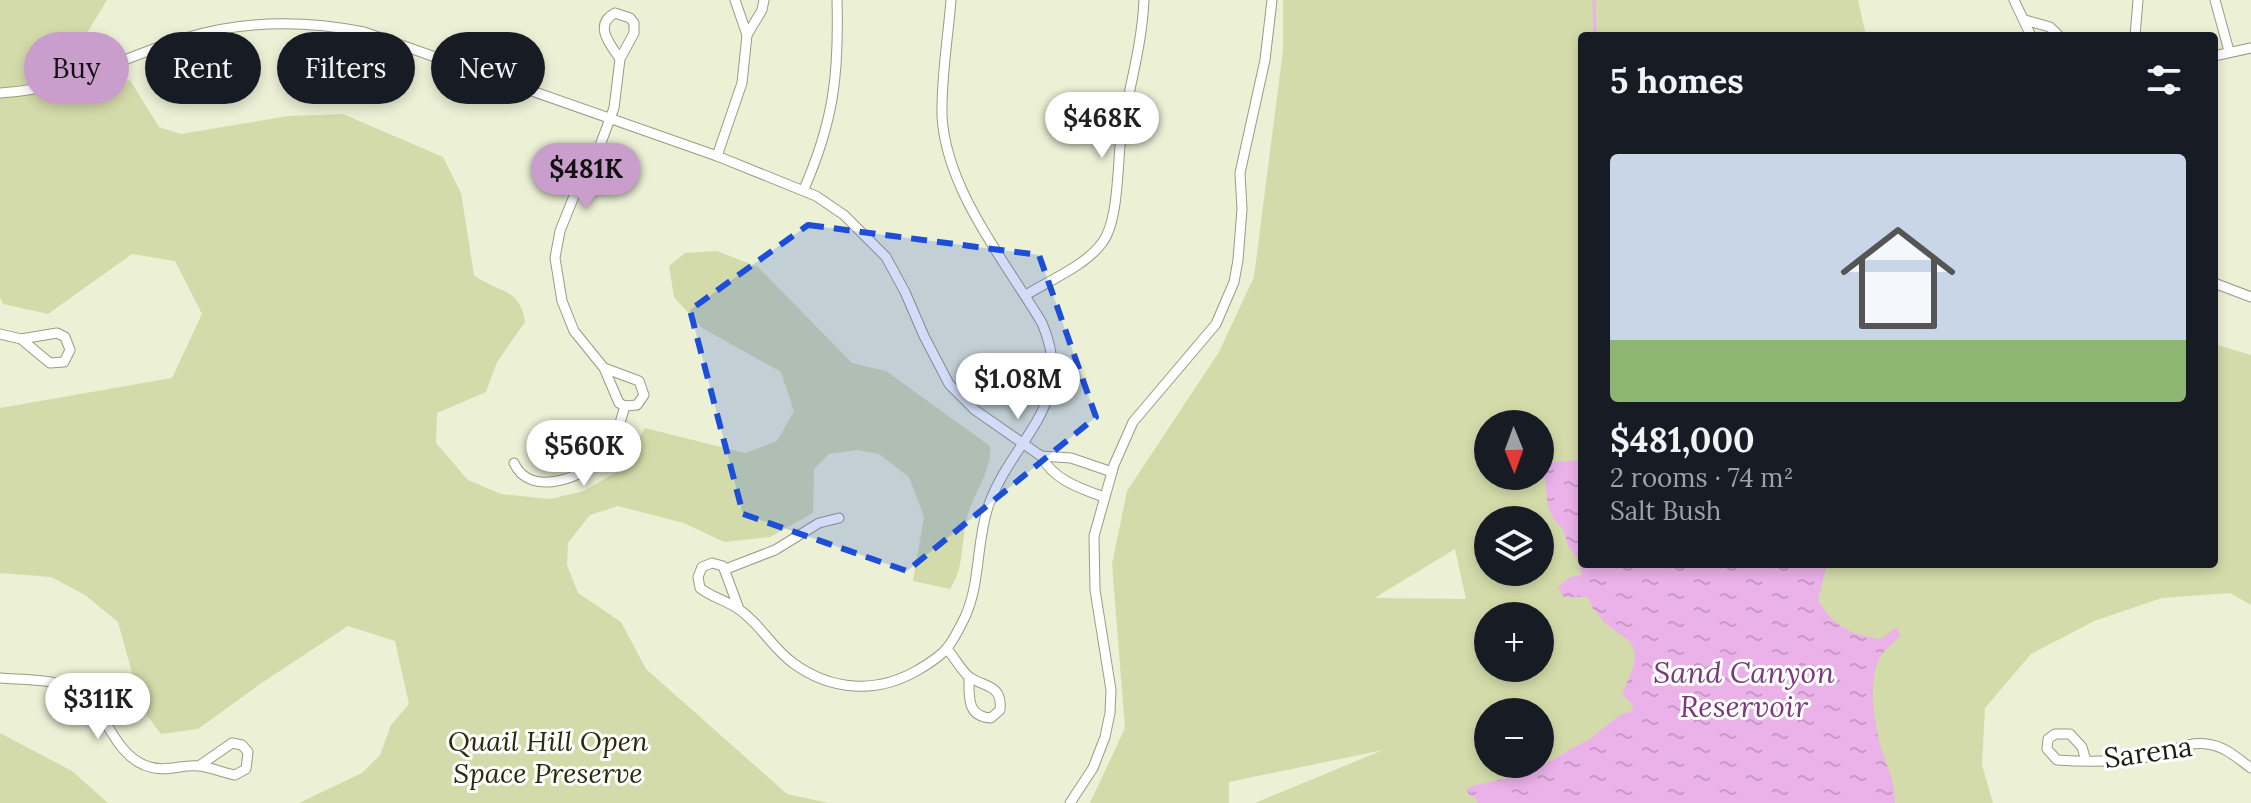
<!DOCTYPE html>
<meta charset="utf-8">
<style>
body{margin:0;font-family:Lora,serif;background:#242831;color:#f1f3f6;height:100vh;display:flex;flex-direction:column;font-size:30px;white-space:nowrap}
*{box-sizing:border-box;margin:0}
p{font-size:26px;color:#9ea1a6}
.icon{flex:none;width:44px;height:44px;fill:none;stroke:currentColor;stroke-width:2;stroke-linecap:round;stroke-linejoin:round}
.map{position:relative;flex:1;overflow:hidden}
.panel{position:absolute;left:1578px;top:32px;width:640px;height:536px;display:flex;flex-direction:column;background:#171b24;border-radius:8px;box-shadow:0 4px 12px #0003}
.panel>*{flex:none}
.top-card{position:absolute;left:24px;top:32px;width:760px;height:72px;display:flex;gap:16px}
.needle{width:52px;rotate:179deg}
.fabs{position:absolute;left:1474px;top:410px;display:grid;gap:16px}
.fabs a{display:grid;place-items:center;width:80px;height:80px;border-radius:50%;background:#171b24;box-shadow:0 4px 12px #0003;font-size:40px}
.price{position:absolute;translate:-50% -68px;padding:0 18px;border-radius:28px;background:#fff;color:#222;font-size:26px;line-height:52px;filter:drop-shadow(0 2px 4px #0008)}
.price::after{content:'';position:absolute;left:50%;top:48px;width:24px;height:18px;margin-left:-12px;background:inherit;clip-path:polygon(0 0,100% 0,50% 100%)}
.price.current{background:#c99dcc;color:#111}
ul{padding:0;list-style:none}
li{display:grid;align-content:center;gap:16px;height:424px;padding:0 32px}
li span{display:grid;place-items:center;height:248px;border-radius:8px;color:#555}
li>.icon{margin-inline-start:auto}
span .icon{width:144px;height:144px;fill:#fffc;stroke-width:1}
li b{font-size:34px}
h2{display:flex;justify-content:space-between;align-items:center;height:96px;padding:0 32px;font-size:34px}
.pill{padding:0 28px;border-radius:36px;background:#171b24;box-shadow:0 4px 12px #0003;font-size:28px;line-height:72px}
.pill.current{background:#c99dcc;color:#111}
.map>svg:first-child{display:block}
.green{fill:#d4dbaa;fill-rule:evenodd}
.water{fill:url(#water-ripples)}
.lines{fill:none;stroke-linecap:round;stroke-linejoin:round}
.stream{stroke:#ebb2e9;stroke-width:3}
.minor-casing{stroke:#999c83;stroke-width:11}
.minor{stroke:#fff;stroke-width:9}
.marked{fill:#1d4ed8;fill-opacity:0.2;stroke:#1d4ed8;stroke-width:6;stroke-dasharray:16 10;stroke-linejoin:round}
.labels{text-anchor:middle;dominant-baseline:central;stroke-width:6;stroke-linejoin:round;paint-order:stroke}
.park-label{font-size:28px;font-style:italic;fill:#292c0b;stroke:#fff}
.street-label{font-size:28px;fill:#1b1c13;stroke:#fff}
.water-label{font-size:30px;font-style:italic;fill:#7b397b;stroke:#fff}
</style>
<div class="map">
<svg width="2251" height="803" viewBox="0 0 2251 803">
<defs>
<pattern id="water-ripples" width="26" height="14" patternUnits="userSpaceOnUse" patternTransform="scale(2)"><rect width="26" height="14" fill="#ebb2e9"/><path d="M2 4q2-2 4 0t4 0M15 11q2-2 4 0t4 0" fill="none" stroke="#c998c7"/></pattern>
</defs>
<rect width="100%" height="100%" fill="#ecf0d5"/>
<!-- green -->
<g class="green">
<path d="M 0,0 L 107,0 L 76,51 L 92,92 L 130,80 L 159,127 L 181,134 L 288,116 L 343,114 L 443,157 L 461,193 L 474,275 C 498,294 520,286 525,322 L 497,362 L 486,392 L 437,413 L 436,443 L 468,480 L 501,494 L 550,499 L 584,491 L 620,470 L 645,428 L 745,453 L 777,441 L 794,411 L 781,372 L 702,328 L 674,297 L 669,266 L 685,253 L 717,251 L 758,267 L 852,363 L 886,371 L 990,446 C 992,469 976,490 969,511 C 960,538 966,565 950,589 L 913,581 L 924,517 L 909,477 L 879,454 L 857,450 L 829,454 L 814,469 L 813,513 L 770,537 L 724,542 L 684,523 L 618,506 L 590,515 L 568,543 L 567,565 L 578,593 L 621,622 L 646,669 L 787,794 L 828,803 L 299,803 L 362,773 L 380,755 L 391,725 L 409,704 L 395,641 L 348,626 L 260,684 L 198,729 L 161,734 L 142,709 L 118,622 L 85,595 L 51,577 L 0,573 L 0,408 L 172,378 L 202,314 L 175,261 L 132,254 L 48,314 L 3,304 L 0,297 Z"/>
<path d="M 1283,0 L 1858,0 L 1866,36 L 1582,36 L 1582,564 L 2214,564 L 2214,344 L 2251,355 L 2251,605 L 2230,593 L 2162,598 L 2094,621 L 2031,654 L 1985,708 L 1982,765 L 1993,803 L 1255,803 L 1383,750 L 1229,782 L 1229,803 L 1090,803 L 1125,728 L 1112,564 L 1127,491 L 1219,352 L 1254,277 L 1283,50 ZM 1488,424 L 1540,424 L 1540,476 L 1488,476 ZM 1488,520 L 1540,520 L 1540,572 L 1488,572 ZM 1455,549 L 1466,599 L 1376,598 L 1376,597 ZM 1488,616 L 1540,616 L 1540,668 L 1488,668 ZM 1488,712 L 1540,712 L 1540,764 L 1488,764 Z"/>
<path d="M 0,733 L 72,771 L 108,803 L 0,803 Z"/>
</g>
<!-- water -->
<path class="water" d="M 1582,460 L 1582,564 L 1827,564 L 1818,600 C 1833,627 1852,635 1881,639 L 1897,627 L 1900,636 C 1893,644 1884,650 1879,659 C 1868,683 1874,723 1881,748 C 1887,767 1895,782 1895,803 L 1477,803 L 1476,798 L 1469,795 L 1467,789 L 1471,786 L 1527,774 L 1591,738 L 1621,714 L 1631,712 L 1633,705 L 1622,694 C 1629,677 1644,654 1627,639 C 1620,634 1612,629 1605,623 C 1600,618 1599,613 1593,609 L 1588,597 L 1563,597 L 1558,587 L 1570,577 L 1582,575 L 1578,559 L 1568,546 L 1564,531 L 1553,518 L 1548,506 L 1545,480 L 1540,474 L 1540,463 Z"/>
<g class="lines">
<!-- stream -->
<path class="stream" d="M 1594,0 L 1595,36"/>
<!-- minor casing -->
<g class="minor-casing">
<g id="minor">
<path d="M 2014,0 L 2031,36"/>
<path d="M 2215,0 L 2229,51"/>
<path d="M 2025,20 L 2050,27 L 2059,36"/>
<path d="M 747,35 L 762,10 L 764,0"/>
<path d="M 2135,36 L 2138,0"/>
<path d="M 2214,56 L 2251,48"/>
<path d="M 0,93 C 65,90 122,58 182,39 C 242,20 303,20 364,32 L 717,156 L 816,196 L 844,215 L 886,257 L 905,292 L 924,336 L 949,384 L 975,410 L 1041,456 C 1054,480 1079,488 1104,497"/>
<path d="M 717,156 L 742,83 L 747,35 L 735,0"/>
<path d="M 804,189 C 834,120 839,74 837,0"/>
<path d="M 2214,283 L 2251,297"/>
<path d="M 1026,295 C 1050,280 1085,266 1102,243 C 1120,220 1117,158 1122,128 C 1130,85 1142,44 1144,0"/>
<path d="M 0,334 L 21,339 L 57,333 L 65,337 L 70,350 L 64,362 L 50,363 L 21,339"/>
<path d="M 604,368 L 639,381 L 644,395 L 637,405 L 625,406 L 619,403 L 604,368 L 574,331 L 562,301 L 555,258 L 560,231 L 576,191 L 596,156 L 614,108 L 620,59 L 634,33 L 634,23 L 630,18 L 615,13 C 593,25 610,44 620,59"/>
<path d="M 1041,456 L 1071,458 L 1112,472"/>
<path d="M 514,463 C 530,499 587,477 606,454 C 616,441 620,422 625,406"/>
<path d="M 726,569 L 775,550 L 819,523 L 839,518"/>
<path d="M 739,609 L 723,566 L 712,563 L 702,567 L 698,577 L 700,588 C 711,597 725,600 737,608 C 759,622 772,648 793,663 C 831,691 877,694 918,670 C 928,664 940,657 947,648 C 954,640 960,627 965,617 C 981,582 976,540 989,504 C 1015,435 1077,405 1042,323 C 1005,261 946,190 942,116 C 941,78 948,38 951,0"/>
<path d="M 947,649 C 954,657 960,668 967,675 C 981,688 1003,682 1000,710 L 991,718 C 967,717 969,697 969,678"/>
<path d="M 0,678 C 25,680 57,678 79,692 C 107,710 112,751 144,765 C 166,774 179,764 199,766 C 211,767 223,773 235,775 L 246,769 L 248,752 L 242,745 L 232,743 L 199,766"/>
<path d="M 2086,761 L 2082,747 L 2070,734 L 2055,734 L 2048,739 L 2047,749 L 2057,760 C 2087,762 2122,762 2152,756 C 2171,752 2187,741 2207,744 C 2225,746 2237,758 2251,768"/>
<path d="M 1070,803 L 1093,768 L 1105,737 L 1110,713 L 1111,690 L 1095,590 L 1094,536 L 1114,465 L 1133,422 L 1216,324 L 1234,282 L 1238,260 L 1242,209 L 1240,173 L 1265,60 L 1272,0"/>
</g>
</g>
<!-- minor -->
<use href="#minor" class="minor"/>
</g>
<!-- marked area -->
<path class="marked" d="M 808,225 L 1039,255 L 1096,417 L 907,571 L 743,514 L 690,310 Z"/>
<g class="labels">
<!-- park labels -->
<g class="park-label">
<text x="548" y="741">Quail Hill Open<tspan x="548" dy="32">Space Preserve</tspan></text>
</g>
<!-- street labels -->
<g class="street-label">
<text transform="translate(2148 752) rotate(-8)">Sarena</text>
</g>
<!-- water labels -->
<g class="water-label">
<text x="1744" y="672">Sand Canyon<tspan x="1744" dy="34">Reservoir</tspan></text>
</g>
</g>
</svg>
<div class="fabs">
<a><svg class="needle" viewBox="-14 -14 28 28"><path d="M0-13l5 13h-10z" fill="#e53935"/><path d="M0 13l5-13h-10z" fill="#9ea1a6"/></svg></a>
<a><svg class="icon" aria-label="layers" viewBox="0 0 24 24"><path d="M12 4l9 5-9 5-9-5zM3 14l9 5 9-5"/></svg></a>
<a>+</a>
<a>−</a>
</div>
<b class="price" style="left:1102px;top:160px">$468K</b>
<b class="price current" style="left:586px;top:211px">$481K</b>
<b class="price" style="left:1018px;top:421px">$1.08M</b>
<b class="price" style="left:584px;top:488px">$560K</b>
<b class="price" style="left:98px;top:741px">$311K</b>
<div class="top-card">
<a class="pill current">Buy</a>
<a class="pill">Rent</a>
<a class="pill">Filters</a>
<a class="pill">New</a>
</div>
<section class="panel">
<h2>5 homes<svg class="icon" aria-label="filters" viewBox="0 0 24 24"><path d="M4 7h16M4 17h16"/><circle cx="9" cy="7" r="2"/><circle cx="15" cy="17" r="2"/></svg></h2>
<ul>
<li><span style="background:linear-gradient(#c9d6e8 75%,#8fb573 0)"><svg class="icon" aria-label="home" viewBox="0 0 24 24"><path d="M3 11l9-7 9 7M6 9v11h12V9"/></svg></span><div><b>$481,000</b><p>2 rooms · 74 m²</p><p>Salt Bush</p></div></li>
</ul>
</section>
</div>
